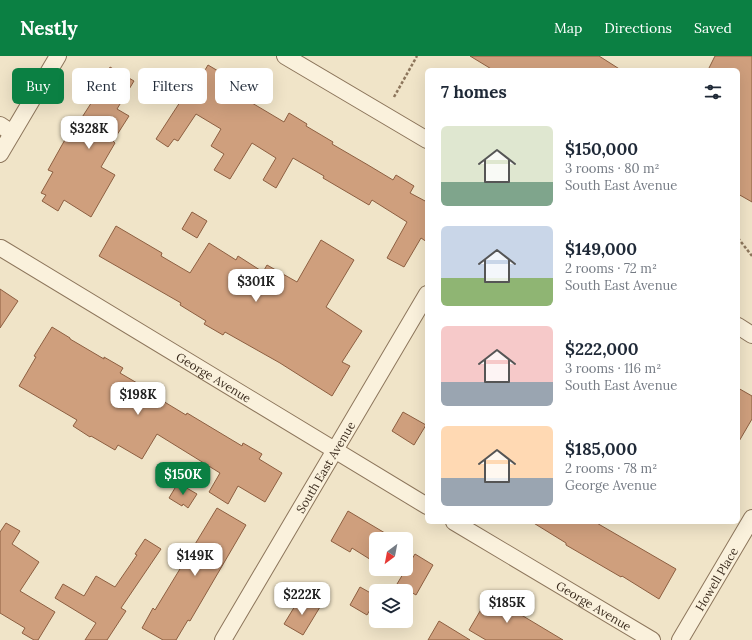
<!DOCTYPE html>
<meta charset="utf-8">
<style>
body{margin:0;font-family:Lora,serif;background:#f6f6f7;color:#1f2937;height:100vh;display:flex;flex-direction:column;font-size:15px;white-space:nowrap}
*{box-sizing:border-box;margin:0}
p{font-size:13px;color:#747a83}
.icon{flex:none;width:22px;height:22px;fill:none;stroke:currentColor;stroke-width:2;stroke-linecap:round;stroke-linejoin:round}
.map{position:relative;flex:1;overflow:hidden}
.side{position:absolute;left:425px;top:12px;width:315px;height:456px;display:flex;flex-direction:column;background:#fff;border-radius:6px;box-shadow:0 4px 16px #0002}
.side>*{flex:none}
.hud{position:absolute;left:12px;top:12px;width:353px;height:36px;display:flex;gap:8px}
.needle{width:26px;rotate:212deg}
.controls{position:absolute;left:369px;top:476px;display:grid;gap:8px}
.controls a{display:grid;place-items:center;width:44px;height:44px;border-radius:6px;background:#fff;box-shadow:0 4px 16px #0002;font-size:20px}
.price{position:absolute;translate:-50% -34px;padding:0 9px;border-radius:8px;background:#fff;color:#222;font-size:13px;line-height:26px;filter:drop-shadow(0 1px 2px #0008)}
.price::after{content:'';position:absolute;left:50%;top:24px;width:12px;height:9px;margin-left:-6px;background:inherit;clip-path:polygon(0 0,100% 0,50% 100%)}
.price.on{background:#0b8043;color:#fff}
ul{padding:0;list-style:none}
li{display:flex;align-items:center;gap:12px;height:100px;padding:0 16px}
li span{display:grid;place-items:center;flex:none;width:112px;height:80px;border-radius:6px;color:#555}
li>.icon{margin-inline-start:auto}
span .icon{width:48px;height:48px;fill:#fffc;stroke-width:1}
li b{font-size:17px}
h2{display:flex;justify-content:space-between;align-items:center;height:48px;padding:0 16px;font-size:17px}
.chip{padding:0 14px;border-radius:6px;background:#fff;box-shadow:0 4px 16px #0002;font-size:14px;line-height:36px}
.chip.on{background:#0b8043;color:#fff}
header{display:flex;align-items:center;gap:24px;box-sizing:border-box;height:56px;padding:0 20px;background:#0b8043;color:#fff}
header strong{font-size:19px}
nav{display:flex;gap:22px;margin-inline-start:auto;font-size:14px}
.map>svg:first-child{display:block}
.building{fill:#cf9f7d;stroke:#8d5f41}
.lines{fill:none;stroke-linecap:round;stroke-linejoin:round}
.minor-casing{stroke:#8d765c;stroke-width:18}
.path{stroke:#8d765c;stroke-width:2.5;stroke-dasharray:3 2;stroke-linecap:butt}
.minor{stroke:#faf1dc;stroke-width:16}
.labels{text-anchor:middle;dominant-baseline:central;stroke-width:3;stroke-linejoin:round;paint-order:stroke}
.street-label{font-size:12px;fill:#3d2e20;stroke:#f7eed8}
</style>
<header>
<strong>Nestly</strong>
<nav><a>Map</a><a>Directions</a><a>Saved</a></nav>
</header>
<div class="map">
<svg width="752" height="584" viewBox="0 0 752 584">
<rect width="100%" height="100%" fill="#f0e4c8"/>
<!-- building -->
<g class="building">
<path d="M 470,0 L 599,0 L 621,14 L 493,14 Z"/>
<path d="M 715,0 L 752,0 L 752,146 L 738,138 L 738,14 L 708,14 Z"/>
<path d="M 208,9 L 252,35 L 247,44 L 284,66 L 289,57 L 307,68 L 306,70 L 333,86 L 332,88 L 368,109 L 393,124 L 396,119 L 414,130 L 410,137 L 427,146 L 427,186 L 421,182 L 404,211 L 387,202 L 407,166 L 372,144 L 369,149 L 323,122 L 324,120 L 293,102 L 276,132 L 263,124 L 276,102 L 252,87 L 230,123 L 214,114 L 224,98 L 211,90 L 221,73 L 196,58 L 178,85 L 174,83 L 168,91 L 156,83 L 182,43 L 165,33 L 178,13 L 198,26 Z"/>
<path d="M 110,11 L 134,25 L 117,53 L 129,60 L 113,85 L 115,87 L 101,111 L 115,119 L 91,161 L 64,144 L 58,155 L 42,145 L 46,139 L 41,137 L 53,116 L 48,114 L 76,64 L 79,66 L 106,24 L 104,23 Z"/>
<path d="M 192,156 L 207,165 L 197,182 L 182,173 Z"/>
<path d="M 116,170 L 162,197 L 161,200 L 190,217 L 209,187 L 236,204 L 238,200 L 263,216 L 267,209 L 297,226 L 321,184 L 354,204 L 326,251 L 362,275 L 342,306 L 350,310 L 332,340 L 280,307 L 225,276 L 223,279 L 204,268 L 206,265 L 180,249 L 181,247 L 99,200 Z"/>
<path d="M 0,233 L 18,245 L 0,272 Z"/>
<path d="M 52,271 L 70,282 L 70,283 L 104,303 L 104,301 L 123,312 L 120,317 L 149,334 L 148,336 L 186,359 L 187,357 L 242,390 L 243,387 L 262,398 L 259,403 L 282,417 L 265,446 L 238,430 L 228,448 L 209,436 L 220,417 L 157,378 L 142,403 L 118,389 L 115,394 L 91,380 L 90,381 L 73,370 L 77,364 L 19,330 L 36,301 L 34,300 Z"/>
<path d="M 738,332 L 752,340 L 752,363 L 738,387 Z"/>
<path d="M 403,356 L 426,369 L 414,389 L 392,375 Z"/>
<path d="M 178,427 L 197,438 L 188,452 L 183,448 L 182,450 L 169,442 Z"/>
<path d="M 217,452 L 246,469 L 190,565 L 188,564 L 176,584 L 163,584 L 142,572 L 153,552 L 155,554 Z"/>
<path d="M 348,455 L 395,483 L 376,483 L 376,507 L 352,492 L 350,496 L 331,485 Z"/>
<path d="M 532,466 L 595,466 L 676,513 L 659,543 L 622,520 L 621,521 L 566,489 L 566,487 Z"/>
<path d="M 6,467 L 20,475 L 12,488 L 39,506 L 20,535 L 55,556 L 38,584 L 34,584 L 22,577 L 25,572 L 0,557 L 0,476 Z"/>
<path d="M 145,483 L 161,493 L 121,552 L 126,555 L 107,584 L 85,584 L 96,567 L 55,542 L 63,528 L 84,540 L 96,520 L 115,531 L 137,499 L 135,498 Z"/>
<path d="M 415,498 L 433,509 L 416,539 L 397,528 Z"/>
<path d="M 360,531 L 376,540 L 376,543 L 367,559 L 350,549 Z"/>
<path d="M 490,538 L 509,549 L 508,551 L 563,584 L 486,584 L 469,574 Z"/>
<path d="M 301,540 L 320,551 L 303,579 L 284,568 Z"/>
<path d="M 439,565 L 470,584 L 428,584 Z"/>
</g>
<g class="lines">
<!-- minor casing -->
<g class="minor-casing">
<g id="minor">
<path d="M 285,0 L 427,84"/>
<path d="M 0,69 L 12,77"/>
<path d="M 0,98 L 58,0"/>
<path id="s1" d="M 1,192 L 427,450"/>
<path d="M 738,270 L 752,279"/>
<path id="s2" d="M 454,466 L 652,584"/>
<path id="s3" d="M 223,584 L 427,238"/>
<path id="s4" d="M 680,584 L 752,462"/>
</g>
</g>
<!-- path -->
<g class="path">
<path d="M 394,41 L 417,0"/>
<path d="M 738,182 L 752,200"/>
</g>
<!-- minor -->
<use href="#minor" class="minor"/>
</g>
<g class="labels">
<!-- street labels -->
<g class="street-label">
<text stroke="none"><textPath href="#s1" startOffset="249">George Avenue</textPath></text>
<text stroke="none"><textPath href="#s3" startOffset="201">South East Avenue</textPath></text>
<text stroke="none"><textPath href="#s4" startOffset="71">Howell Place</textPath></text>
<text stroke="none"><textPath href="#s2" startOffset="163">George Avenue</textPath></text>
</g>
</g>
</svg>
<div class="controls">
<a><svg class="needle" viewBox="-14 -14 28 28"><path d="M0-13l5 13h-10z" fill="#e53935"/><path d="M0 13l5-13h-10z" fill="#747a83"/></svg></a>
<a><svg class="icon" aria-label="layers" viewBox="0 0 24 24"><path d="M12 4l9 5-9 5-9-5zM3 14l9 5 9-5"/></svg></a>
</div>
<b class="price" style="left:89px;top:94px">$328K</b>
<b class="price" style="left:256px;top:247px">$301K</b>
<b class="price" style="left:138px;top:360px">$198K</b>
<b class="price on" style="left:183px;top:440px">$150K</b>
<b class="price" style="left:195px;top:521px">$149K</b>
<b class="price" style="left:302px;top:560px">$222K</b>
<b class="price" style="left:507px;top:568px">$185K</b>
<div class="hud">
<a class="chip on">Buy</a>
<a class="chip">Rent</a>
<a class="chip">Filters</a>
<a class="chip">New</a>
</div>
<section class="side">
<h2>7 homes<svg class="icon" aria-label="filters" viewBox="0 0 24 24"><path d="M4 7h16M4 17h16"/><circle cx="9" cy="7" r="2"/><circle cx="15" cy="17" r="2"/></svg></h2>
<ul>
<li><span style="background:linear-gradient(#dfe7d0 70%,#7fa58c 0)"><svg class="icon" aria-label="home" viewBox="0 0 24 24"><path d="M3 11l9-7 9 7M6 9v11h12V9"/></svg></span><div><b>$150,000</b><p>3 rooms · 80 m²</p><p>South East Avenue</p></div></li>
<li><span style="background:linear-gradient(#c9d6e8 65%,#8fb573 0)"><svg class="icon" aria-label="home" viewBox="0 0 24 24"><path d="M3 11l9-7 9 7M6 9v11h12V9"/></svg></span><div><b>$149,000</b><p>2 rooms · 72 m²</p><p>South East Avenue</p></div></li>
<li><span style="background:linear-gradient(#f6c9c9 70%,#9aa5b1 0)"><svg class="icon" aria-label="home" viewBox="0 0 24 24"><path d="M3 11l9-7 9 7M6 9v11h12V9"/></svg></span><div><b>$222,000</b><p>3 rooms · 116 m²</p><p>South East Avenue</p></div></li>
<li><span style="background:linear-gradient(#ffd9b3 65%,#9aa5b1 0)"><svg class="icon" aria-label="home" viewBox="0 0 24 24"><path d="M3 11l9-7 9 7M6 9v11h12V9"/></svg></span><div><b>$185,000</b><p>2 rooms · 78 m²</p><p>George Avenue</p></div></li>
</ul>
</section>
</div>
